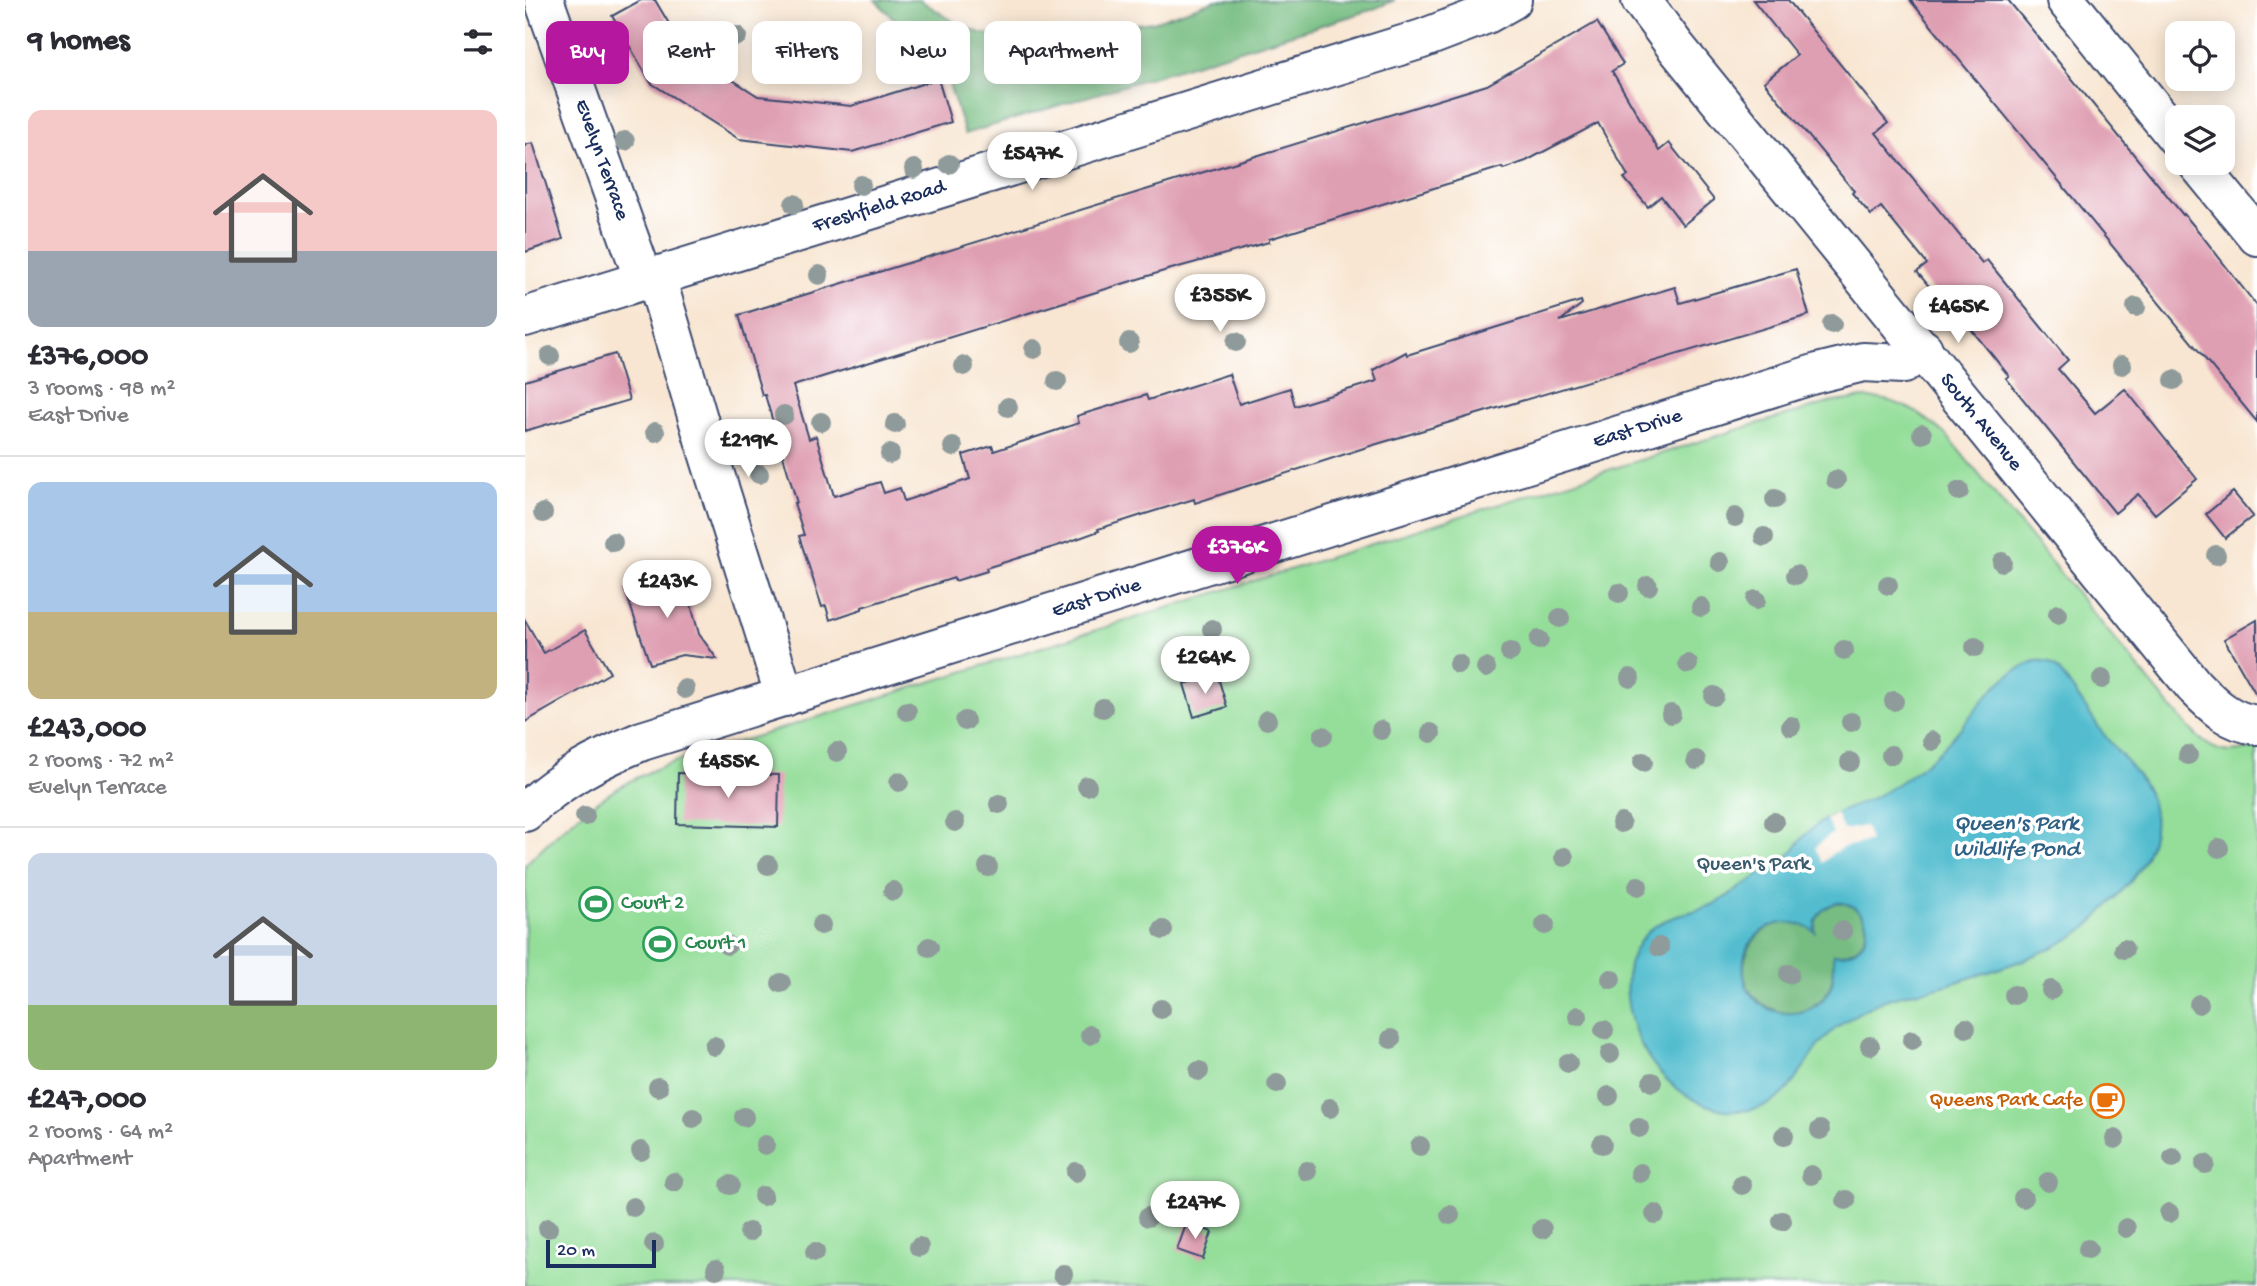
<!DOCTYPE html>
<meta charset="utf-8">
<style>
body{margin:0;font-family:"Gochi Hand",sans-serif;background:#f2f2f3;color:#2b2b33;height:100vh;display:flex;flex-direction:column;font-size:26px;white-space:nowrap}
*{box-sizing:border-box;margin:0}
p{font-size:23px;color:#7c7c81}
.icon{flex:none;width:38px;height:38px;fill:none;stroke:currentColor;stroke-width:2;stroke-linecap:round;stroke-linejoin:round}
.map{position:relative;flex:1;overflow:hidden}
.panel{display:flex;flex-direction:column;background:#fff;width:525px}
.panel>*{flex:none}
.top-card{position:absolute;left:21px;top:21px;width:665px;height:63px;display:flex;gap:14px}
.tools{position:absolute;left:1640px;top:21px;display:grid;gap:14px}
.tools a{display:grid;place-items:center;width:70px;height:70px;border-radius:14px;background:#fff;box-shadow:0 4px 18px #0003;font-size:35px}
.scale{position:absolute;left:21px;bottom:18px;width:110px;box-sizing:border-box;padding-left:7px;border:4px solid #1b2f5e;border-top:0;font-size:19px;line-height:24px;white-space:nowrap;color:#1b2f5e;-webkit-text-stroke:5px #fff;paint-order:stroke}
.price{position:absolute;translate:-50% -60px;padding:0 16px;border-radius:24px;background:#fff;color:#222;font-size:23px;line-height:46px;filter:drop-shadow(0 2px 4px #0008)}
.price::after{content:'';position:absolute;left:50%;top:42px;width:21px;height:16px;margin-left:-10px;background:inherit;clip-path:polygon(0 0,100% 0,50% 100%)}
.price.on{background:#b5179e;color:#fff}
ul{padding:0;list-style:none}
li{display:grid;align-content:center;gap:14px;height:371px;padding:0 28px}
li+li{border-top:2px solid #e1e1e2}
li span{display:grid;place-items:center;height:217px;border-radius:14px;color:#555}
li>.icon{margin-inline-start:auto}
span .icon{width:126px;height:126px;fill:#fffc;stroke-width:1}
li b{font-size:30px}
h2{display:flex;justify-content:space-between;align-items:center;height:84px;padding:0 28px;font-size:30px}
.pill{padding:0 24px;border-radius:14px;background:#fff;box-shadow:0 4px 18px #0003;font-size:24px;line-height:63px}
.pill.on{background:#b5179e;color:#fff}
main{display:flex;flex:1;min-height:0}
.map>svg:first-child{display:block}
.green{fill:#94de9a;stroke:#58867c;stroke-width:2}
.forest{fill:#77bd82;stroke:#497670;stroke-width:2}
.water{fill:#53bdcf;stroke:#377696;stroke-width:2;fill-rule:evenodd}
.pier{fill:#f8e6d2}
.building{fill:#df9fb2}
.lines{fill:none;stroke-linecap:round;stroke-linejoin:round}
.street-casing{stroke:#3c4a6f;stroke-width:42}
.street{stroke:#fff;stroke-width:38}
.tree{fill:#8f9a9a}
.labels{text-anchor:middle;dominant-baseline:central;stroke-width:7;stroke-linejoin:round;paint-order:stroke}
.street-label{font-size:21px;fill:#1b2f5e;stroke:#fff}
.park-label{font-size:21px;fill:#395b6d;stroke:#fff}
.leisure-label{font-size:21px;fill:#27864d;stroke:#fff;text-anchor:start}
.food-label{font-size:21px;fill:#c56008;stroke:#fff;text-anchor:end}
.water-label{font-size:23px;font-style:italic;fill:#2f6186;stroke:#fff}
</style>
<main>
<section class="panel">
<h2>9 homes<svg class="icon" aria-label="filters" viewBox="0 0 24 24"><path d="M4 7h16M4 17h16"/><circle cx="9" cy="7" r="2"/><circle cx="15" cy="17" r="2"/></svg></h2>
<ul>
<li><span style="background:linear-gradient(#f6c9c9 65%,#9aa5b1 0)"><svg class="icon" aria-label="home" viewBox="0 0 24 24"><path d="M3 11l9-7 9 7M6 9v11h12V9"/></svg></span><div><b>£376,000</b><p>3 rooms · 98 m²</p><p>East Drive</p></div></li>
<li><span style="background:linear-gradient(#a9c7e8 60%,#c2b280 0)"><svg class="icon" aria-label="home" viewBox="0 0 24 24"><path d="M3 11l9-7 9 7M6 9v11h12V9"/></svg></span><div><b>£243,000</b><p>2 rooms · 72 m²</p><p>Evelyn Terrace</p></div></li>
<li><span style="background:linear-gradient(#c9d6e8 70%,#8fb573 0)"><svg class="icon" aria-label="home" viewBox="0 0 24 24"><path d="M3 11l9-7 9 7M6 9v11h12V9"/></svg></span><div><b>£247,000</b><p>2 rooms · 64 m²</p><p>Apartment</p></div></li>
</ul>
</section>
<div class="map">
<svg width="1732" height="1286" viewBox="0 0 1732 1286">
<rect width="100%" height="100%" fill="#fff"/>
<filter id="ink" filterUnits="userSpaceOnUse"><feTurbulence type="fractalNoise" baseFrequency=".0143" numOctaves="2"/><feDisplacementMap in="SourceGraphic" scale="14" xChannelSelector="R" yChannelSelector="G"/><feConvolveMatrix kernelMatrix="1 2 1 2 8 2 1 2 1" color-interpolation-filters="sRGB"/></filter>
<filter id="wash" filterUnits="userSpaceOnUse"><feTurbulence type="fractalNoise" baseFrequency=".00686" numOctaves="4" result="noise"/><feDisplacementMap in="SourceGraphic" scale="28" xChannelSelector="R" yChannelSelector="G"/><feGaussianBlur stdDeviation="1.57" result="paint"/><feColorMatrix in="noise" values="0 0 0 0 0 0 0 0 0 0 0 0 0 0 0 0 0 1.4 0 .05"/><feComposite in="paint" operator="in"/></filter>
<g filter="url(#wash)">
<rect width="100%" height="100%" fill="#f8e6d2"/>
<!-- green -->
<path class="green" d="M 1339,398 C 1372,397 1399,414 1422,436 L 1644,705 C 1660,722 1678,750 1704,752 C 1713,752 1723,749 1732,748 L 1732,1286 L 0,1286 L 0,865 C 43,821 87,784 146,763 L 1221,427 L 1307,402 Z"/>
<!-- forest -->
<g class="forest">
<path d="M 350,0 L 395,0 L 431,23 L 455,33 L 488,39 L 628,22 L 691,0 L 870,0 L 846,10 L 440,134 L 419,68 Z"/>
<path d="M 1313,902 C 1354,907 1349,957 1308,954 C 1310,974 1308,995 1288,1006 C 1275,1014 1261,1016 1247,1009 C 1186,982 1235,895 1290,930 C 1289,915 1299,907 1313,902 Z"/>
</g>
<!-- water -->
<path class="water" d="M 1510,661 C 1516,661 1518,660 1524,662 C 1536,667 1567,719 1577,732 C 1593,753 1616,773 1625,798 C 1638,830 1620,868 1597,891 C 1584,903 1575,917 1561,928 C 1525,955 1461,973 1418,986 C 1399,991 1379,993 1360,1000 C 1337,1009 1309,1026 1294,1045 C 1275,1069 1266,1098 1234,1108 C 1200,1118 1164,1102 1140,1078 C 1108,1046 1087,984 1114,943 C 1132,914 1163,916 1191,903 C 1204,896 1216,887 1228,879 C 1236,873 1246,870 1254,865 C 1268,854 1275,837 1289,827 C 1310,810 1338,805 1361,791 C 1378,781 1395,768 1409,756 C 1446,725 1461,680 1510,661 ZM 1313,902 C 1355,908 1349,958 1308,954 C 1309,966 1310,979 1304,991 C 1288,1021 1240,1020 1224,991 C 1218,981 1218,970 1219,959 C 1221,946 1232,933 1244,927 C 1259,920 1278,922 1290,932 C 1288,915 1299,907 1313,902 Z"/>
<!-- pier -->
<path class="pier" d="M 1311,813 L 1318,830 L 1340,826 L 1345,841 L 1319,847 L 1308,853 L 1297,863 L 1290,847 L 1308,833 L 1301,819 Z"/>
<g id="blocks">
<!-- building -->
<g class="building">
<path d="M 116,0 L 130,0 L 159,49 L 233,96 L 326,106 L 413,79 L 426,122 L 327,152 L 214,139 L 126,83 L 87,16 Z"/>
<path d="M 1228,0 L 1263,0 L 1363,123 L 1351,133 L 1457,263 L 1462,260 L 1543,360 L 1533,369 L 1570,413 L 1600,389 L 1672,479 L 1630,514 L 1613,494 L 1590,513 L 1481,378 L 1484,376 L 1459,345 L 1437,318 L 1433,321 L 1392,272 L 1402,264 L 1356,207 L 1346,215 L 1327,193 L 1329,191 L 1239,82 L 1272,55 Z"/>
<path d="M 1385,0 L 1483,0 L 1658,215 L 1659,214 L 1674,232 L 1732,306 L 1732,422 Z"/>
<path d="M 1072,22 L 1098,64 L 1087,71 L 1134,151 L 1144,143 L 1189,200 L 1158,225 L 1136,196 L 1123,207 L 1099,178 L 1103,176 L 1073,123 L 1001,161 L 978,169 L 977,167 L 744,239 L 744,242 L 639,271 L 268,386 L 284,439 L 291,436 L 309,496 L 355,482 L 359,493 L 375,488 L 379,501 L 445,479 L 438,455 L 467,446 L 469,451 L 554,423 L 552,416 L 621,395 L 623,400 L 704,374 L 714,404 L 765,388 L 770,406 L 852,381 L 848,370 L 881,352 L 882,355 L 1056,301 L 1057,304 L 1035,321 L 1150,287 L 1155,303 L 1271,269 L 1284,315 L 842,447 L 670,503 L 669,499 L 620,514 L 573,529 L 574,531 L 535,545 L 461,568 L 462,571 L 430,581 L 429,578 L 337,607 L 337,609 L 305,620 L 301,606 L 297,607 L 274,536 L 279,535 L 269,503 L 272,503 L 240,395 L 237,395 L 214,315 L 962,85 Z"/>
<path d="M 8,143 L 38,239 L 0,252 L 0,145 Z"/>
<path d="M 90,354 L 104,400 L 0,431 L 0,381 Z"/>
<path d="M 1708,492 L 1728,516 L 1700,538 L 1681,514 Z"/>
<path d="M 157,572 L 174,634 L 192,659 L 157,655 L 125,664 L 100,590 Z"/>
<path d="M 0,620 L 19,653 L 60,630 L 85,673 L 0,722 Z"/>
<path d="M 1732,620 L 1732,696 L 1699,639 Z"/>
<path d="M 692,674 L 702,707 L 669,717 L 659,684 Z"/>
<path d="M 153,773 L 254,775 L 253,827 L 152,824 Z"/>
<path d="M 662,1222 L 687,1232 L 678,1259 L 652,1250 Z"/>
</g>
</g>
</g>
<g filter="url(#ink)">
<use href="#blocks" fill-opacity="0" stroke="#3c4a6f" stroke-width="2"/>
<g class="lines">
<!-- street casing -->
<g class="street-casing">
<g id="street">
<path id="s1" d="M 19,0 L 119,280"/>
<path id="s2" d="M 1116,0 L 1151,47 L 1669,686 C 1688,705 1704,722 1732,725"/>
<path d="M 1541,0 L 1652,138"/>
<path d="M 1672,163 L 1732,236"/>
<path d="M 131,277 L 181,446 L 260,697"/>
<path id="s3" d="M 0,317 L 897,39 L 962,14 L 987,0"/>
<path id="s4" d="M 0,812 C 37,778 71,760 117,741 L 1293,373 L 1338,362 L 1378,364 L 1398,349"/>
</g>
</g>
<!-- street -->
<use href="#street" class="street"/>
</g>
<!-- trees -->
<g class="tree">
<circle cx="212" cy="36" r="10"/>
<circle cx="76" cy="73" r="10"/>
<circle cx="100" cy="141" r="10"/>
<circle cx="424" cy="164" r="10"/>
<circle cx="389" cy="169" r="10"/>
<circle cx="336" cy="185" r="10"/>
<circle cx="269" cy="204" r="10"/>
<circle cx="294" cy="275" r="10"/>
<circle cx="1611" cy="307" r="10"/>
<circle cx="1307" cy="324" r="10"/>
<circle cx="711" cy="342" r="10"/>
<circle cx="604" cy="343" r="10"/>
<circle cx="509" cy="349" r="10"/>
<circle cx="25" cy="356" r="10"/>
<circle cx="1597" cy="365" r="10"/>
<circle cx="439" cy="366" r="10"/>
<circle cx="1649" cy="380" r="10"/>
<circle cx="532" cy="381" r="10"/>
<circle cx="483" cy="407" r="10"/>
<circle cx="259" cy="415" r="10"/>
<circle cx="296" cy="422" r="10"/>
<circle cx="370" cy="424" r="10"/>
<circle cx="130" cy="432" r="10"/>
<circle cx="1397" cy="434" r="10"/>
<circle cx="428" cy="447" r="10"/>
<circle cx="365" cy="454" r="10"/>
<circle cx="234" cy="474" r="10"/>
<circle cx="1311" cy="480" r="10"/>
<circle cx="1434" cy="491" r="10"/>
<circle cx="1250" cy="499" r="10"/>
<circle cx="18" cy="513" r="10"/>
<circle cx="1210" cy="517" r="10"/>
<circle cx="1239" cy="537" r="10"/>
<circle cx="88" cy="542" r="10"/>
<circle cx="1691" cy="555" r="10"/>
<circle cx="1195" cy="562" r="10"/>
<circle cx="1477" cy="562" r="10"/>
<circle cx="1271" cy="575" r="10"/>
<circle cx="177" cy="582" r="10"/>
<circle cx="1363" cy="585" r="10"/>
<circle cx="1123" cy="586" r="10"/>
<circle cx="1094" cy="593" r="10"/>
<circle cx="1231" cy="600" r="10"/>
<circle cx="1176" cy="607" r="10"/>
<circle cx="1533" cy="614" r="10"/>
<circle cx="1035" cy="618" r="10"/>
<circle cx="687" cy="629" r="10"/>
<circle cx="1014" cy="640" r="10"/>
<circle cx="1450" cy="647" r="10"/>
<circle cx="1319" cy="650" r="10"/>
<circle cx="985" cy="652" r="10"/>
<circle cx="933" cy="664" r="10"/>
<circle cx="1163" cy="664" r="10"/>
<circle cx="961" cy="668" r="10"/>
<circle cx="1105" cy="678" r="10"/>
<circle cx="1577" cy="679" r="10"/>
<circle cx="160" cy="689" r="10"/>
<circle cx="1189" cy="696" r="10"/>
<circle cx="1369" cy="701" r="10"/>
<circle cx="578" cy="708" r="10"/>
<circle cx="382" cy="711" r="10"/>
<circle cx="1146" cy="714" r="10"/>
<circle cx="742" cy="720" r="10"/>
<circle cx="440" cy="721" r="10"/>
<circle cx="1326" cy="722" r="10"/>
<circle cx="1266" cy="726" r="10"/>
<circle cx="856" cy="730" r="10"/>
<circle cx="906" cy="733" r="10"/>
<circle cx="798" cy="736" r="10"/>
<circle cx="1407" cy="741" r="10"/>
<circle cx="312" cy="752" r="10"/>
<circle cx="1366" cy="755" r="10"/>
<circle cx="1663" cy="755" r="10"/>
<circle cx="1171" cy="760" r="10"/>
<circle cx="1118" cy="762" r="10"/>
<circle cx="1325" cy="762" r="10"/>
<circle cx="374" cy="782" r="10"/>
<circle cx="562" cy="786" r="10"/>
<circle cx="474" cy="804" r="10"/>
<circle cx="60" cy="816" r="10"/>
<circle cx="430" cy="822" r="10"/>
<circle cx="1249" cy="822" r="10"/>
<circle cx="1096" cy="823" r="10"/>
<circle cx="1694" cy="848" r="10"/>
<circle cx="1039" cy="857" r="10"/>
<circle cx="243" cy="865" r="10"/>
<circle cx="463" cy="867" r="10"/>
<circle cx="1113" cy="886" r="10"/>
<circle cx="368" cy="891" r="10"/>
<circle cx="296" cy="925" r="10"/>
<circle cx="1020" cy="925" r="10"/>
<circle cx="638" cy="930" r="10"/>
<circle cx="1317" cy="931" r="10"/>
<circle cx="202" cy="945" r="10"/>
<circle cx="404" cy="947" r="10"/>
<circle cx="1134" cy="947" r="10"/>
<circle cx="1599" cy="949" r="10"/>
<circle cx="1264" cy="974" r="10"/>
<circle cx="1086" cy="979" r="10"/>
<circle cx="256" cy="983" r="10"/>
<circle cx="1526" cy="990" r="10"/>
<circle cx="1489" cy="995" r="10"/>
<circle cx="1674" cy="1004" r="10"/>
<circle cx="636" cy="1009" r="10"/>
<circle cx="1053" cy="1016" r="10"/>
<circle cx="1441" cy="1028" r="10"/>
<circle cx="1079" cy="1030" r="10"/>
<circle cx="565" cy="1035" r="10"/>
<circle cx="866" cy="1039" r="10"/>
<circle cx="1387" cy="1040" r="10"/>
<circle cx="189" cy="1046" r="10"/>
<circle cx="1345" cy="1046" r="10"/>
<circle cx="1085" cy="1054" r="10"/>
<circle cx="1043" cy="1063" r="10"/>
<circle cx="674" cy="1071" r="10"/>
<circle cx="1127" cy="1082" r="10"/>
<circle cx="752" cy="1084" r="10"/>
<circle cx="133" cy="1087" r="10"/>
<circle cx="1084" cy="1096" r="10"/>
<circle cx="805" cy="1108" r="10"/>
<circle cx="219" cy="1117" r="10"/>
<circle cx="168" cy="1118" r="10"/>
<circle cx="1114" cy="1128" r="10"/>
<circle cx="1295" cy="1130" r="10"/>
<circle cx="1259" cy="1136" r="10"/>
<circle cx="1590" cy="1139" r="10"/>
<circle cx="1077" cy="1144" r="10"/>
<circle cx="240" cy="1145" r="10"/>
<circle cx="895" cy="1146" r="10"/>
<circle cx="116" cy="1151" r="10"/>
<circle cx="1648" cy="1158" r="10"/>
<circle cx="1680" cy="1164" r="10"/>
<circle cx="782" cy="1171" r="10"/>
<circle cx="551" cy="1172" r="10"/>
<circle cx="1115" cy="1173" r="10"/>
<circle cx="1286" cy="1175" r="10"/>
<circle cx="149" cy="1182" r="10"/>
<circle cx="1523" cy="1182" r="10"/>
<circle cx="205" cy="1185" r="10"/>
<circle cx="1217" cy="1185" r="10"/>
<circle cx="238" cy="1196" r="10"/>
<circle cx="1498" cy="1198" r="10"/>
<circle cx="1321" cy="1200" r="10"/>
<circle cx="108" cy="1207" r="10"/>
<circle cx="1644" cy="1213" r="10"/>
<circle cx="1130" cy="1214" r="10"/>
<circle cx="925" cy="1215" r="10"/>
<circle cx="623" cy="1217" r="10"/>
<circle cx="1257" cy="1221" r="10"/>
<circle cx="23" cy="1228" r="10"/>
<circle cx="1601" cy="1228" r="10"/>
<circle cx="1017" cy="1229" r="10"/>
<circle cx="224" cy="1232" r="10"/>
<circle cx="129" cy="1244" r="10"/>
<circle cx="394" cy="1247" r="10"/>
<circle cx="1563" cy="1249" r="10"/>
<circle cx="290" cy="1252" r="10"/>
<circle cx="191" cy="1269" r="10"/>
<circle cx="538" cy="1274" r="10"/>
</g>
</g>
<!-- icons -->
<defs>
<g id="stadium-ring" transform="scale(1.75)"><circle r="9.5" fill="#fff" stroke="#2e9e5b" stroke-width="1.5"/><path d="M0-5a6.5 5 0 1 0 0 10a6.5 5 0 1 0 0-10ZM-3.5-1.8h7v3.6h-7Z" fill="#2e9e5b"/></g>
<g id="cafe-ring" transform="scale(1.75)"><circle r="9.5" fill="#fff" stroke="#e8710a" stroke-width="1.5"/><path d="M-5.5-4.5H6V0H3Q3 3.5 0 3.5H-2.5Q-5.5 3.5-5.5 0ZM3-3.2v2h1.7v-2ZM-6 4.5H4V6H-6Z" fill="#e8710a"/></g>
</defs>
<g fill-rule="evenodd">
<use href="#stadium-ring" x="71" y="904"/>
<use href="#stadium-ring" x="135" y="944"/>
<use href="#cafe-ring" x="1582" y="1101"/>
</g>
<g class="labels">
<!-- street labels -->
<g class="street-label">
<text stroke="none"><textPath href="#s1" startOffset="170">Evelyn Terrace</textPath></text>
<text stroke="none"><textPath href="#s3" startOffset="371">Freshfield Road</textPath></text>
<text stroke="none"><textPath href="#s2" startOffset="542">South Avenue</textPath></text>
<text stroke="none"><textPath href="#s4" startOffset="1181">East Drive</textPath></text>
<text stroke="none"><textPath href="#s4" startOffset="614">East Drive</textPath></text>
</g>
<!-- park labels -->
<g class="park-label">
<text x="1228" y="865">Queen's Park</text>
</g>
<!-- leisure labels -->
<g class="leisure-label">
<text x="96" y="904">Court 2</text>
<text x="160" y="944">Court 1</text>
</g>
<!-- food labels -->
<g class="food-label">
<text x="1558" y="1101">Queens Park Cafe</text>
</g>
<!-- water labels -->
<g class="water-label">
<text x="1491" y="824">Queen's Park<tspan x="1491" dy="26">Wildlife Pond</tspan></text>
</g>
</g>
</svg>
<div class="tools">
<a><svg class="icon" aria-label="locate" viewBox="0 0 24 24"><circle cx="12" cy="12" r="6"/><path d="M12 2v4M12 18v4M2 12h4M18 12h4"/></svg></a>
<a><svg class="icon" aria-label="layers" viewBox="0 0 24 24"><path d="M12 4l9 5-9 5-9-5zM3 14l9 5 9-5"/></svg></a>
</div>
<div class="scale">20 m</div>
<b class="price" style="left:507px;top:192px">£547K</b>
<b class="price" style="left:695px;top:334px">£355K</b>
<b class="price" style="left:1433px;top:345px">£465K</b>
<b class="price" style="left:223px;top:479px">£219K</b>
<b class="price on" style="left:712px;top:586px">£376K</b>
<b class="price" style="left:142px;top:620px">£243K</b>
<b class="price" style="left:680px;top:696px">£264K</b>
<b class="price" style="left:203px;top:800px">£455K</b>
<b class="price" style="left:670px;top:1241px">£247K</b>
<div class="top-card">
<a class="pill on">Buy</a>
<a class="pill">Rent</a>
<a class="pill">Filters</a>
<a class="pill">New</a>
<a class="pill">Apartment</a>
</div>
</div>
</main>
